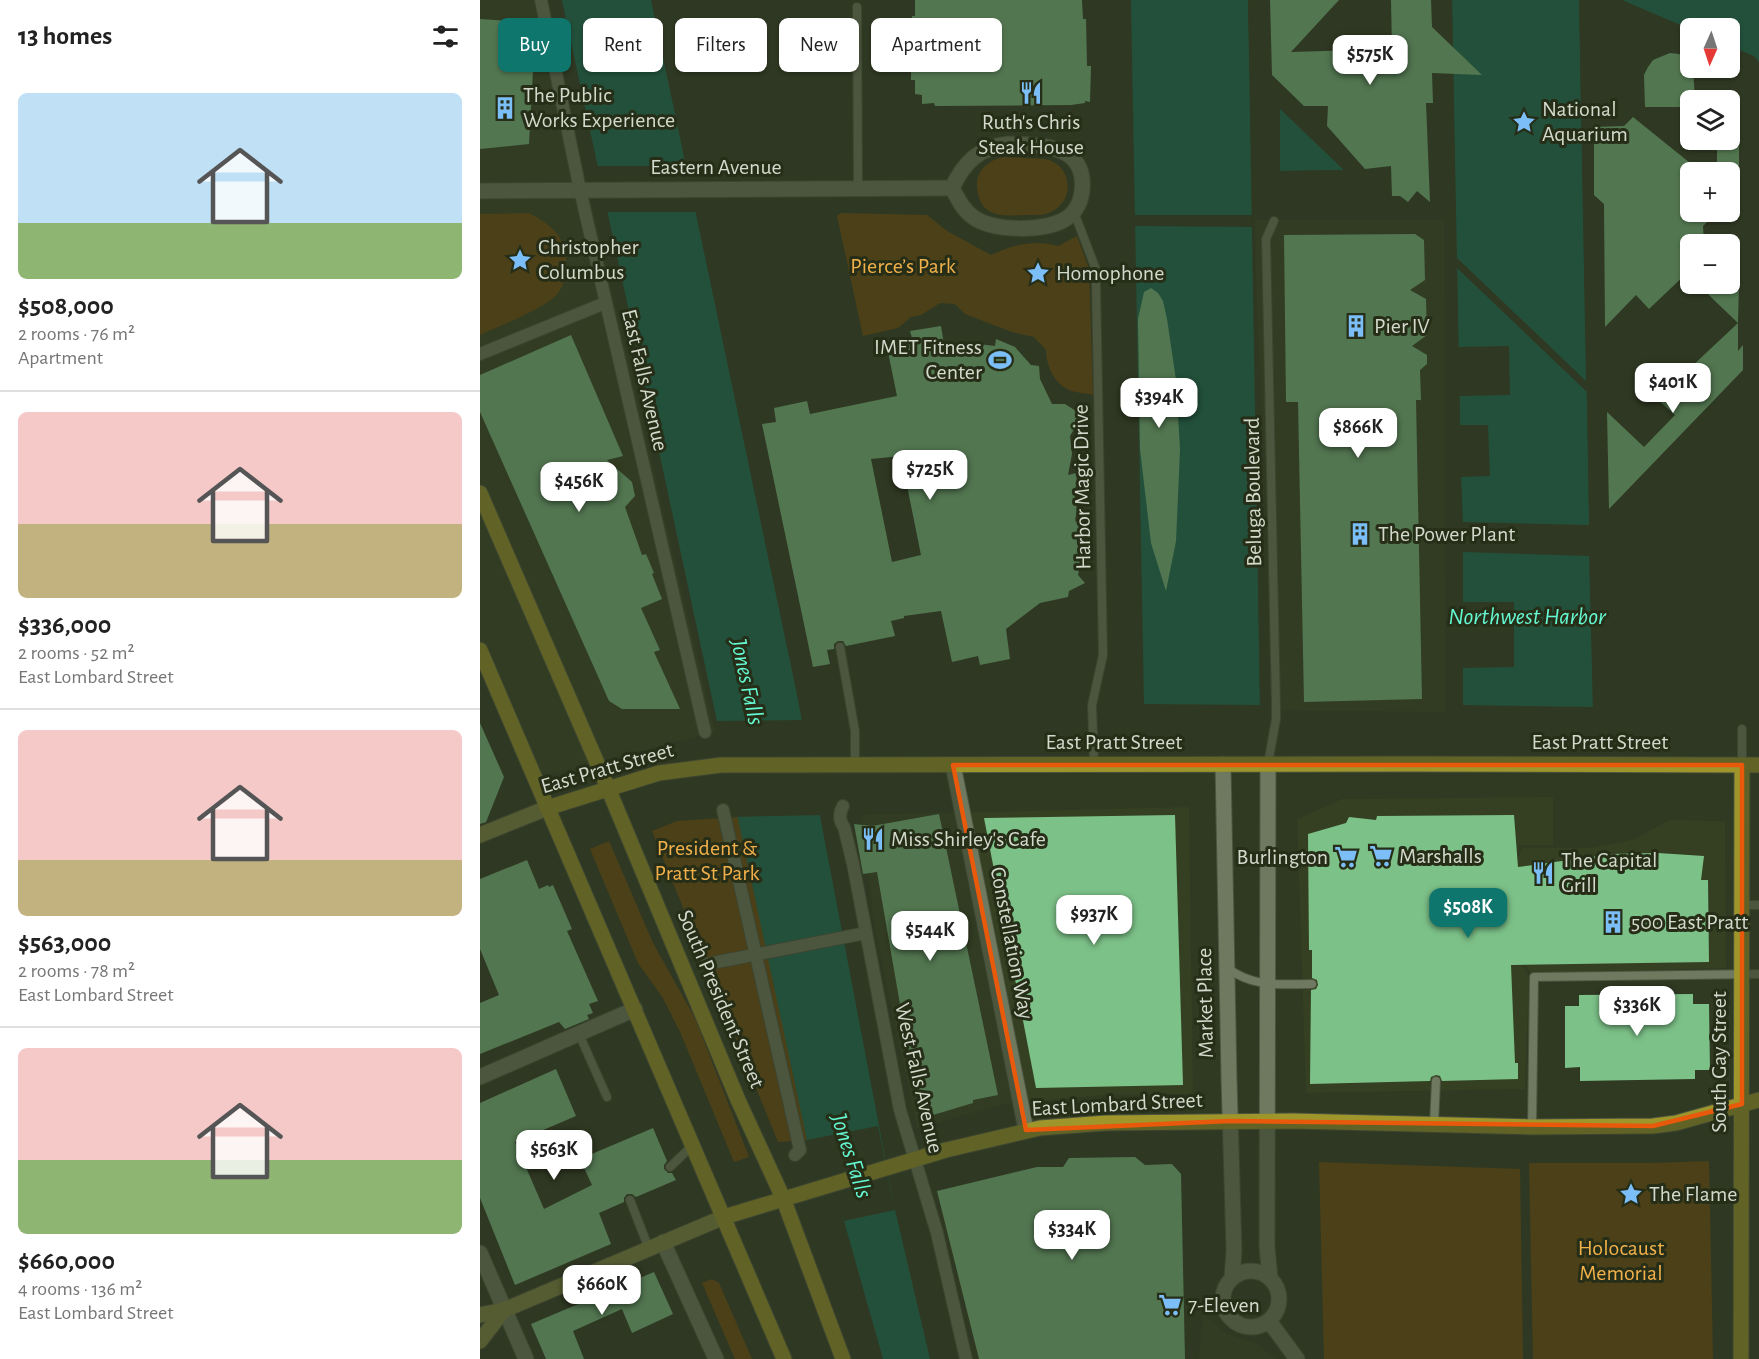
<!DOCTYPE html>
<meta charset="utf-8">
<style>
body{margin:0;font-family:"Alegreya Sans",sans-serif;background:#f2f2f2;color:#222;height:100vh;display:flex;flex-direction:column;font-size:22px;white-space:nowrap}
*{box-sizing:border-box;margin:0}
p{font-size:20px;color:#767676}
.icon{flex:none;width:33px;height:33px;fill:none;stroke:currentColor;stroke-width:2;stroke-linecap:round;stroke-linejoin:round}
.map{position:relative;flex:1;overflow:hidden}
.sheet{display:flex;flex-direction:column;background:#fff;width:480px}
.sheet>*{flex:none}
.guide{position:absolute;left:18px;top:18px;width:570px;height:54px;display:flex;gap:12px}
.needle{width:39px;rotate:183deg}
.buttons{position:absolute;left:1200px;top:18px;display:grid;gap:12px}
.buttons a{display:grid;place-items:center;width:60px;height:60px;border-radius:9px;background:#fff;box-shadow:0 2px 4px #0004;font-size:30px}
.price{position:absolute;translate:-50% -51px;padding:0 14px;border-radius:12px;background:#fff;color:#222;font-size:20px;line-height:39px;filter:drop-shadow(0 2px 3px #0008)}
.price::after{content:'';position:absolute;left:50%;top:36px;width:18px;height:14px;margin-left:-9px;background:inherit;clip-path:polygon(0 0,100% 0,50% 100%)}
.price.selected{background:#0f766e;color:#fff}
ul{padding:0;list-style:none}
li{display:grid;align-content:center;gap:12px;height:318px;padding:0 18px}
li+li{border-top:2px solid #e0e0e0}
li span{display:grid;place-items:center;height:186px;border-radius:9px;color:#555}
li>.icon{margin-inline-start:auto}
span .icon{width:108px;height:108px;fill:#fffc;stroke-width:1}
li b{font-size:26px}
h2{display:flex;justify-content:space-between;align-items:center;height:72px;padding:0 18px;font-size:26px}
.tag{padding:0 21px;border-radius:9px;background:#fff;box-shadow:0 2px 4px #0004;font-size:21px;line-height:54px}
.tag.selected{background:#0f766e;color:#fff}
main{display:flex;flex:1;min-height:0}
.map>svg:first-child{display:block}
.built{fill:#354022}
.green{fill:#6d4a0c}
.water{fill:#136e59}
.pier{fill:#303922;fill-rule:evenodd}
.building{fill:#7cc188;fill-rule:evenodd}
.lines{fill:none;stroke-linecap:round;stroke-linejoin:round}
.service-casing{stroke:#4c543f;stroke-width:10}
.pedestrian-casing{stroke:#4c543f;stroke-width:14}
.minor-casing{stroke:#4c543f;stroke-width:17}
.secondary-casing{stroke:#4c543f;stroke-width:17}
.primary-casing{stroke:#4c543f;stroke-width:17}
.service{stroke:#6f795f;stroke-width:8}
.pedestrian{stroke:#6f795f;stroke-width:12}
.minor{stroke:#6f795f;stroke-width:15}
.secondary{stroke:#868745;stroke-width:15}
.primary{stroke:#9e952b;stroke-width:15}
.marked{fill:none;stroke:#e8590c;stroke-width:4.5;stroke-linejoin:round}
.labels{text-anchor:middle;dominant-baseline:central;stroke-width:6;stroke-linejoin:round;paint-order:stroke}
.poi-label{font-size:22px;fill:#d3d9cb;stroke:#272e18;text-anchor:start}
.street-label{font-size:22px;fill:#d3d9cb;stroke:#272e18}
.park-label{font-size:22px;fill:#f1b04a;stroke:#272e18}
.water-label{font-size:24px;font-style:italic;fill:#64f8d2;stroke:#272e18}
</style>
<main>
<section class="sheet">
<h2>13 homes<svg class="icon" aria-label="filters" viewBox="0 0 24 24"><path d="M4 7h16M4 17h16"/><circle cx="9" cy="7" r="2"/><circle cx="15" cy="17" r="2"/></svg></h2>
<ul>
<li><span style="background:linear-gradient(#bfe0f5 70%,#8fb573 0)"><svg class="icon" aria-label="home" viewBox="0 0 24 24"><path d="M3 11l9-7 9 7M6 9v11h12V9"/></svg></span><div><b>$508,000</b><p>2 rooms · 76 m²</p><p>Apartment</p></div></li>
<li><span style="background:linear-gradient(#f6c9c9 60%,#c2b280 0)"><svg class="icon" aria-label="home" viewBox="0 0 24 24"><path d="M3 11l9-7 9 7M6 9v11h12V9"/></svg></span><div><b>$336,000</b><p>2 rooms · 52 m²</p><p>East Lombard Street</p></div></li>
<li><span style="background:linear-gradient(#f6c9c9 70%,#c2b280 0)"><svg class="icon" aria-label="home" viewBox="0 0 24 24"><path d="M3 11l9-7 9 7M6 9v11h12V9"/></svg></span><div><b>$563,000</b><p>2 rooms · 78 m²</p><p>East Lombard Street</p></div></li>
<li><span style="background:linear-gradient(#f6c9c9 60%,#8fb573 0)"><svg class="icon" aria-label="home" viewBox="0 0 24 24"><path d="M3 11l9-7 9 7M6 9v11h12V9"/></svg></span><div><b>$660,000</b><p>4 rooms · 136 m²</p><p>East Lombard Street</p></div></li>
</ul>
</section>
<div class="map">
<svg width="1279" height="1359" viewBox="0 0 1279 1359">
<rect width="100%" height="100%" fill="#303922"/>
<!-- built -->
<g class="built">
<path d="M 0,0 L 64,0 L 235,732 L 55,778 L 0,659 Z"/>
<path d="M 773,220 L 964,220 L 965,712 L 797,710 Z"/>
<path d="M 1073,797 L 1073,845 L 1039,845 L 1036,863 L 1042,848 L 1110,848 L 1155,839 L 1189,820 L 1245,821 L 1246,968 L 1051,974 L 1037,952 L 1034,953 L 1049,975 L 1045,1089 L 826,1093 L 817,819 L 862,799 Z"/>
<path d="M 709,807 L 713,1094 L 623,1095 L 525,1104 L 437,1128 L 393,918 L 382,815 Z"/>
<path d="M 723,1314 L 748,1334 L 777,1344 L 796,1359 L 719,1359 Z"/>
</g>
<!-- green -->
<g class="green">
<path d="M 525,157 L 565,159 C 591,164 596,198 573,211 C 564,216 555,215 546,215 C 522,216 500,218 497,188 C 495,171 509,159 525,157 Z"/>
<path d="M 49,213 C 69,224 83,233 86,257 C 87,269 86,283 78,293 C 68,307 18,327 0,335 L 0,214 Z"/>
<path d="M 361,213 L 447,215 L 467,231 L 511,255 C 533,245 554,239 578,246 L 597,236 L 609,269 L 613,395 C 606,393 596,393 589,390 C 574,383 566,365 566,350 L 554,337 L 532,332 L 485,314 L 475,304 L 460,303 L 441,315 L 431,317 L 418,328 L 383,336 L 357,216 Z"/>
<path d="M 259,817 L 327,1140 L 298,1142 L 172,831 L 197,821 Z"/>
<path d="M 129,841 L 173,943 L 215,1018 L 269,1157 L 254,1162 L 201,1034 L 183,998 L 158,963 L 110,849 Z"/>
<path d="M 1229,1161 L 1233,1359 L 1053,1359 L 1049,1163 L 1172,1163 Z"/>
<path d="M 839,1162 L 1040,1169 L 1043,1359 L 844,1359 Z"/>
<path d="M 232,1279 L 239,1283 L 272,1359 L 255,1359 L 222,1283 Z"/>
</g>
<!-- water -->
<g class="water">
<path d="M 82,0 L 171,0 L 316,690 L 415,1210 L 450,1359 L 403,1359 L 364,1221 L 327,1140 Z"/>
<path d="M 651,0 L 768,0 L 780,705 L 664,704 Z"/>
<path d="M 972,0 L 1099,0 L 1113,707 L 983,705 L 982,522 Z"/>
<path d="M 1142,0 L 1279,0 L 1279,62 L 1274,56 L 1250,46 L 1250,28 L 1210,29 Z"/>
<path d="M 800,108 L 864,170 L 800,171 Z"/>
</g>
<!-- pier -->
<g class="pier">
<path d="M 768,0 L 771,0 L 783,705 L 780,705 L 773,227 L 654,226 L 654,215 L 773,215 Z"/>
<path d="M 969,0 L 972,0 L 976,257 L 1106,381 L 1099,0 L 1102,0 L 1116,707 L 1113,707 L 1109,556 L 983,552 L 983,602 L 1034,602 L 1034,667 L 983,668 L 983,705 L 980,705 L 979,522 ZM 977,268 L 1107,392 L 1109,525 L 983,522 L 981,477 L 1010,476 L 1008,425 L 980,425 L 979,396 L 1030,395 L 1029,346 L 978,347 Z"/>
<path d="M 1139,0 L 1210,29 L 1210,32 L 1141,3 Z"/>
<path d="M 800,105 L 866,168 L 866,172 L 798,173 L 797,108 ZM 800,109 L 863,169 L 863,170 L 800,171 Z"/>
<path d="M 115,166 L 208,166 L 218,212 L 124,212 Z"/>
<path d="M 325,720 L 343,815 L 254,817 L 234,721 Z"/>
<path d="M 398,1126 L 415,1210 L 364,1221 L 327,1140 Z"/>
</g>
<!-- building -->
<g class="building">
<path d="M 435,0 L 602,0 L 603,19 L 606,19 L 607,66 L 611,66 L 610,102 L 605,101 L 605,103 L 591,105 L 455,106 L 454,103 L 442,104 L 442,95 L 435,94 L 435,80 L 431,80 L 432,16 L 435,16 Z"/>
<path d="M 790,0 L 859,0 L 811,52 L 912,49 L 911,0 L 951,0 L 952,27 L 1002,75 L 952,73 L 953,103 L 946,103 L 950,202 L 937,191 L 928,202 L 920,196 L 912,196 L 911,166 L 885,169 L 847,126 L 848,106 L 824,106 L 792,75 Z"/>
<path d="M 0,19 L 29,21 L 30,71 L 53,71 L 49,144 L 0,149 Z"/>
<path d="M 1190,53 L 1199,54 L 1208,60 L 1210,68 L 1213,68 L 1215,100 L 1210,100 L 1210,107 L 1165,107 L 1164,75 L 1168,67 L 1173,60 Z"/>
<path d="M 1153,117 L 1210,163 L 1210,212 L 1237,212 L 1223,226 L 1224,244 L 1210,244 L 1210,270 L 1169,309 L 1156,295 L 1125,327 L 1124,204 L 1114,195 L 1114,127 L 1144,126 Z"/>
<rect x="1237" y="140" width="22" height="32"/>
<path d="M 935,234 L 944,240 L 945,280 L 930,290 L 946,299 L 947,335 L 932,346 L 947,355 L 947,364 L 940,370 L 941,400 L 936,400 L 942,699 L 824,702 L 818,402 L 806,402 L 804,235 Z"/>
<path d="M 1218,284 L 1259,284 L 1258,323 L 1235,301 Z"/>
<path d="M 671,288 L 678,293 L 683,301 L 687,319 L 696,380 L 700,450 L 696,541 L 686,591 L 671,543 L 660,449 L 658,319 L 664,292 Z"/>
<path d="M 1258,323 L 1258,351 L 1263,345 L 1263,370 L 1129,509 L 1127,412 L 1164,447 L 1195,415 L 1177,399 Z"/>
<path d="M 461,326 L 466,357 L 490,343 L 515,346 L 516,339 L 535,347 L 551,365 L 559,366 L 560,379 L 572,404 L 585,404 L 596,411 L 598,422 L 590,436 L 592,454 L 588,475 L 596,473 L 597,482 L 594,492 L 597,511 L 595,520 L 600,527 L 598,537 L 602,555 L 598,575 L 605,583 L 589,591 L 588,597 L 560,603 L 526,629 L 530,659 L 500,665 L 498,656 L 472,662 L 461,611 L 424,616 L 424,618 L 411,621 L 415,636 L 366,646 L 363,641 L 358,641 L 354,644 L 354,649 L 347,650 L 350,664 L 333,667 L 282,424 L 296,422 L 294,408 L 327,401 L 330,414 L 417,396 L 407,347 L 433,341 L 430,331 ZM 421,456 L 441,555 L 412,562 L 391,459 Z"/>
<path d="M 91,335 L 143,456 L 127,460 L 152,482 L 155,496 L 145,507 L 162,555 L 166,554 L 174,573 L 172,574 L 182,599 L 161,608 L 180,650 L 174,652 L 200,709 L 142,709 L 129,701 L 0,412 L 0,375 Z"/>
<path d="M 0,723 L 24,777 L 6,822 L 0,824 Z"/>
<path d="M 459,814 L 518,1095 L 493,1100 L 493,1103 L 443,1118 L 425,1033 L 397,872 L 383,874 L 374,824 L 392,826 Z"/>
<path d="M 695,815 L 703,1085 L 556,1088 L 504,818 Z"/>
<path d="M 1034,815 L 1038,867 L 1132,854 L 1178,853 L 1224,856 L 1221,880 L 1228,880 L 1229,962 L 1031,965 L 1035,1063 L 1038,1063 L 1038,1079 L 962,1081 L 960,1076 L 956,1075 L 951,1077 L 950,1081 L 830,1084 L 831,990 L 836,989 L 838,985 L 837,980 L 832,978 L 832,950 L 829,950 L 828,834 L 866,823 L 869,817 L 896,820 L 897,816 Z"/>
<path d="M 47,860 L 59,889 L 68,885 L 69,887 L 73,885 L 92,929 L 87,931 L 118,1001 L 109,1004 L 113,1013 L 107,1015 L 109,1019 L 85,1029 L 79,1022 L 0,1054 L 0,1003 L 19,995 L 0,949 L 0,879 Z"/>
<path d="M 1213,994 L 1213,1004 L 1229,1004 L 1230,1070 L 1215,1070 L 1215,1079 L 1100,1081 L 1100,1067 L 1085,1068 L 1085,1006 L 1099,1006 L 1099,995 Z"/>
<path d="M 76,1069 L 96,1116 L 35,1142 L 64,1209 L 112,1185 L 100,1159 L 173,1128 L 187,1161 L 184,1165 L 184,1169 L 188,1173 L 192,1173 L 196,1180 L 156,1197 L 152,1194 L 147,1194 L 144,1198 L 144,1202 L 119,1213 L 131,1244 L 35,1285 L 0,1198 L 0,1103 Z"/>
<path d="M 655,1157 L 665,1165 L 692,1164 L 701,1174 L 705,1359 L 499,1359 L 457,1191 L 557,1167 L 583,1167 L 589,1158 Z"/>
<path d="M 174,1272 L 193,1314 L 152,1333 L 142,1309 L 93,1331 L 104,1359 L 66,1359 L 51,1324 Z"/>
</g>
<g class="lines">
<!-- service casing -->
<g class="service-casing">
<g id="service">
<path d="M 377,7 L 378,188"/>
<path d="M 594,212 L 615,267 L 616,284 L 623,655 L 612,705 L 614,764"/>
<path d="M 360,647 L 375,731 L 375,765"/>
<path d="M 788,764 L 796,719 L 796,705 L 786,239 L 794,221"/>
<path d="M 1262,765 L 1262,729"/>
<path d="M 1262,905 L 1279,905"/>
<path d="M 747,968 C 775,988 799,984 832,984"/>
<path d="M 99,1034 L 127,1097"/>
<path d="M 954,1125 L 956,1081"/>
<path d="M 1052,1127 L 1054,977 L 1279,974"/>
<path d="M 190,1167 L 213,1145"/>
<path d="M 150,1200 L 169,1249"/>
</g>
</g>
<!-- pedestrian casing -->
<g class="pedestrian-casing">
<g id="pedestrian">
<path d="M 61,0 L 100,190 L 225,732"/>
<path d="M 0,354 L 125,303"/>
<path d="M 363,806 C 359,814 359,821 364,827 L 373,864 L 420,1110 L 457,1233 L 486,1359"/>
<path d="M 243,810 L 320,1150 L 315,1155"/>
<path d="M 227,964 L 386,933"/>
</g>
</g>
<!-- minor casing -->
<g class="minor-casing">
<g id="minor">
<path d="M 528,144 C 561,145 607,144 602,191 C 601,201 596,212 587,218 C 567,232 513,232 493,217 C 483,210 478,199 472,188 C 484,162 500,147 528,144 Z"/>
<path d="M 0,191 L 472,188"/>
<path d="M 743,764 L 749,1079 L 754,1251 L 752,1278"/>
<path d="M 788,764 L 787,1247 L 790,1278"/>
<path d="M 473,765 L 546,1130"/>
<path d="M 0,1077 L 155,1009"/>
<path d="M 183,1242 L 236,1359"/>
<path d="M 0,1253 L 46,1359"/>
<circle cx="771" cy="1299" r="28"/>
<path d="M 789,1321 L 817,1359"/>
</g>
</g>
<!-- secondary casing -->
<g class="secondary-casing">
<g id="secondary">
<path d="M 0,835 L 67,808"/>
<path d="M 0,1315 L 24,1310 L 244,1217"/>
<path d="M 0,1341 L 24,1310"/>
</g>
</g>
<!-- primary casing -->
<g class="primary-casing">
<g id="primary">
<path d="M 0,493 L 128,788 L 258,1100 L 303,1198 L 363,1359"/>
<path d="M 0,650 L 304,1359"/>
<path d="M 67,808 L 179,773 L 241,765 L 930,764 L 1279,765"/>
<path d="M 244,1217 L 466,1150 L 560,1128 L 626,1123 L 813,1121 L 1052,1127 L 1173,1126 L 1196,1123 L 1279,1100"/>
<path d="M 1261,1359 L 1262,765"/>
</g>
</g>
<!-- service -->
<use href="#service" class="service"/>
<!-- pedestrian -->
<use href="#pedestrian" class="pedestrian"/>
<!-- minor -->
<use href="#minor" class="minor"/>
<!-- secondary -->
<use href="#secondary" class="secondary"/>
<!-- primary -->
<use href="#primary" class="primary"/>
</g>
<!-- marked area -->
<path d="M0 0H1279V1359H0ZM 473,765 L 1262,765 L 1262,1104 L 1173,1126 L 750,1121 L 546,1130 Z" fill="#303922" fill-opacity=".55" fill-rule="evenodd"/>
<path class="marked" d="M 473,765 L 1262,765 L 1262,1104 L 1173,1126 L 750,1121 L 546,1130 Z"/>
<!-- icons -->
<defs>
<g id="restaurant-bare" transform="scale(1.8)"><path d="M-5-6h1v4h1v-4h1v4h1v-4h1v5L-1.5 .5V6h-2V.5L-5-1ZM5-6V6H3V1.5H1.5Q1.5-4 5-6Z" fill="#7bbef8" stroke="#272e18" stroke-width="2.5" paint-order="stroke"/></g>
<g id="building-bare" transform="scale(1.8)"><path d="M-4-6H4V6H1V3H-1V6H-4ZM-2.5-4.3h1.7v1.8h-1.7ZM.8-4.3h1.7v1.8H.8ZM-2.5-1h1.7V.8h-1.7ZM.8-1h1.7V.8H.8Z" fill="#7bbef8" stroke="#272e18" stroke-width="2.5" paint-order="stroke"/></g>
<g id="sight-bare" transform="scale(1.8)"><path d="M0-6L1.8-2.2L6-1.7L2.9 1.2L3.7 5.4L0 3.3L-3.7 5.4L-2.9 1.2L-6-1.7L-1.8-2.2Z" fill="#7bbef8" stroke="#272e18" stroke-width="2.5" paint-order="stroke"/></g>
<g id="stadium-bare" transform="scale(1.8)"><path d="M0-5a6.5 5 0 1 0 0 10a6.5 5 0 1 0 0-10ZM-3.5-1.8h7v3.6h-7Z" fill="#7bbef8" stroke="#272e18" stroke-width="2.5" paint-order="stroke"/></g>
<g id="supermarket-bare" transform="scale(1.8)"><path d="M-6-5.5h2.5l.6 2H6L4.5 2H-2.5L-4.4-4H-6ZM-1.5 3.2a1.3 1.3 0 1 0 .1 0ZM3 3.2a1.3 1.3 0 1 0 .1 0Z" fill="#7bbef8" stroke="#272e18" stroke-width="2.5" paint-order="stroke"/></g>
</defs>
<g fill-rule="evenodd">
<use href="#restaurant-bare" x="551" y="93"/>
<use href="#building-bare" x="25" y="108"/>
<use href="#sight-bare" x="1044" y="122"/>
<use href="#sight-bare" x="40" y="260"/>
<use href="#sight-bare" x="558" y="273"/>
<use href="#building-bare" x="876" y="326"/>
<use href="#stadium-bare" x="520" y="360"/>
<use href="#building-bare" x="880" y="534"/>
<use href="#restaurant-bare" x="393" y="839"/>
<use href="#supermarket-bare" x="901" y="856"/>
<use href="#supermarket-bare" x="866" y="857"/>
<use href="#restaurant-bare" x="1063" y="873"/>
<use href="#building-bare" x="1133" y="922"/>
<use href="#sight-bare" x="1151" y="1194"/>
<use href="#supermarket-bare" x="690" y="1305"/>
</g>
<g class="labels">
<!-- poi labels -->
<g class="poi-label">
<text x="43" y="95">The Public<tspan x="43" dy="25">Works Experience</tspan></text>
<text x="1062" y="109">National<tspan x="1062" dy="25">Aquarium</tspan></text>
<text x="551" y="122" text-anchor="middle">Ruth's Chris<tspan x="551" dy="25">Steak House</tspan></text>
<text x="58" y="247">Christopher<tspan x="58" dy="25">Columbus</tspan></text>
<text x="576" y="273">Homophone</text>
<text x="894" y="326">Pier IV</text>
<text x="502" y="347" text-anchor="end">IMET Fitness<tspan x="502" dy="25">Center</tspan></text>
<text x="898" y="534">The Power Plant</text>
<text x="411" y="839">Miss Shirley's Cafe</text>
<text x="919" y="856">Marshalls</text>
<text x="848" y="857" text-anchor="end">Burlington</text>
<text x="1081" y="860">The Capital<tspan x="1081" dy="25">Grill</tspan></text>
<text x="1151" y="922">500 East Pratt</text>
<text x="1169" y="1194">The Flame</text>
<text x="708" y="1305">7-Eleven</text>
</g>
<!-- street labels -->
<g class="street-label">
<text x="236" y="167">Eastern Avenue</text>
<text transform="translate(165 380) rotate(77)">East Falls Avenue</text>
<text transform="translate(602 487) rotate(-91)">Harbor Magic Drive</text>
<text transform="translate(773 492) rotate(-91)">Beluga Boulevard</text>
<text x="634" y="742">East Pratt Street</text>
<text x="1120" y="742">East Pratt Street</text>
<text transform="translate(127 768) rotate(-16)">East Pratt Street</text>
<text transform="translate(532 943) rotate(79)">Constellation Way</text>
<text transform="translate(241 999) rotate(67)">South President Street</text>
<text transform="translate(725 1003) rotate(-91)">Market Place</text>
<text transform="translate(1239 1062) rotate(-90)">South Gay Street</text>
<text transform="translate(439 1078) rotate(77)">West Falls Avenue</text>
<text transform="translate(637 1104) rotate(-3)">East Lombard Street</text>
</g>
<!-- park labels -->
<g class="park-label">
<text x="423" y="266">Pierce’s Park</text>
<text x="227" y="848">President &amp;<tspan x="227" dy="25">Pratt St Park</tspan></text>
<text x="1141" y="1248">Holocaust<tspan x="1141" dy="25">Memorial</tspan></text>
</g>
<!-- water labels -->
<g class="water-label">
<text x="1047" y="617">Northwest Harbor</text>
<text transform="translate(267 682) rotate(78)">Jones Falls</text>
<text transform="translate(371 1156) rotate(72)">Jones Falls</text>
</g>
</g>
</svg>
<div class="buttons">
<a><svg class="needle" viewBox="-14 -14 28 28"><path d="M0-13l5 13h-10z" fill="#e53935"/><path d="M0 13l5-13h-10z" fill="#767676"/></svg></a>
<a><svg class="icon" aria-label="layers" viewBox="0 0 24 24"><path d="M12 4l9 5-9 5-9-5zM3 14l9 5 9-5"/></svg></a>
<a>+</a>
<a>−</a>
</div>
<b class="price" style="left:890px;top:86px">$575K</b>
<b class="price" style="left:1193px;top:414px">$401K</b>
<b class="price" style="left:679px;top:429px">$394K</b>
<b class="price" style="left:878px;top:459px">$866K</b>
<b class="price" style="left:450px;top:501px">$725K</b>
<b class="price" style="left:99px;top:513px">$456K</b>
<b class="price selected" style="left:988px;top:939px">$508K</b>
<b class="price" style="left:614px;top:946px">$937K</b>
<b class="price" style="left:450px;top:962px">$544K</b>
<b class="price" style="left:1157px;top:1037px">$336K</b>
<b class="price" style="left:74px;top:1181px">$563K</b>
<b class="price" style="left:592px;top:1261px">$334K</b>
<b class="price" style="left:122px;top:1316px">$660K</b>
<div class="guide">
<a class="tag selected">Buy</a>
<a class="tag">Rent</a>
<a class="tag">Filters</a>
<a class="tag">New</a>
<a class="tag">Apartment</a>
</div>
</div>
</main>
